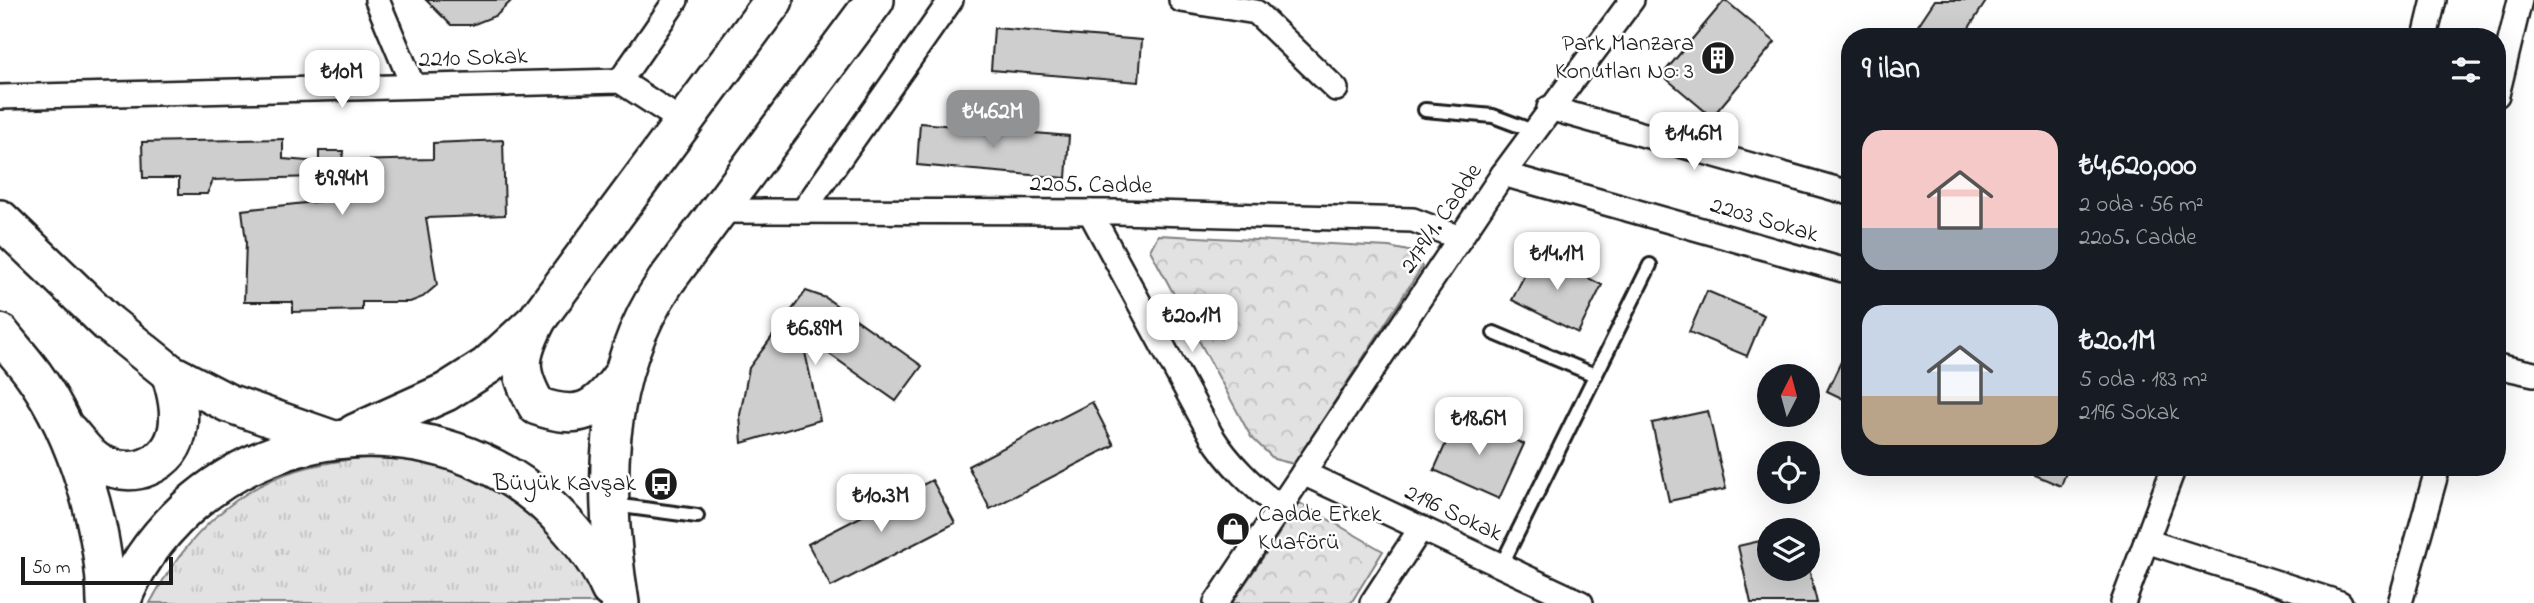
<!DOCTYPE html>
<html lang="tr">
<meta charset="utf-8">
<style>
body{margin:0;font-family:"Indie Flower",sans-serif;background:#242831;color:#f1f3f6;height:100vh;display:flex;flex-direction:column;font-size:26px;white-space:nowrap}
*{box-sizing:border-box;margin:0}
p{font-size:23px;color:#9ea1a6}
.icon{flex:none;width:38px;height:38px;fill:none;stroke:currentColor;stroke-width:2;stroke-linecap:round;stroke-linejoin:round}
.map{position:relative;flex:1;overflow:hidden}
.drawer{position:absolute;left:1841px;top:28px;width:665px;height:448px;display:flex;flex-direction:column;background:#171b24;border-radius:28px;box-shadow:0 7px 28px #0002}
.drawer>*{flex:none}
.needle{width:46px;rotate:6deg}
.fabs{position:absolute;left:1757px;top:364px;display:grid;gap:14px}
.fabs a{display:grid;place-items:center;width:63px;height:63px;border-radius:50%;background:#171b24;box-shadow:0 7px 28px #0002;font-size:35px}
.scale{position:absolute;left:21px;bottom:18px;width:152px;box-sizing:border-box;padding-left:7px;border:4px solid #1c1c1c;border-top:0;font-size:19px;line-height:24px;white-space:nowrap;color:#1c1c1c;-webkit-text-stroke:5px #fff;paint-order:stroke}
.price{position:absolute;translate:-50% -60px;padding:0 16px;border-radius:14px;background:#fff;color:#222;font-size:23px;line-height:46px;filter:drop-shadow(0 2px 4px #0008)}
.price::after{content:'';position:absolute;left:50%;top:42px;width:21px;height:16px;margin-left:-10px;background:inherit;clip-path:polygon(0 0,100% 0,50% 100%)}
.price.active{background:#919294;color:#fff}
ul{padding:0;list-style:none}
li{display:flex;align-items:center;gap:21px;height:175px;padding:0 21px}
li span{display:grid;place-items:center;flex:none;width:196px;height:140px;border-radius:21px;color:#555}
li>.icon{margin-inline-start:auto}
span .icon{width:84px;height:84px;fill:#fffc;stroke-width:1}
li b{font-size:30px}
h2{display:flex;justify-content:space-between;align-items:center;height:84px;padding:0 21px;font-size:30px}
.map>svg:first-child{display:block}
.grass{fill:url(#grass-tufts);stroke:#7f7f7f;stroke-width:2}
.park{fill:url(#park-crowns);stroke:#7f7f7f;stroke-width:2}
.building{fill:#cecece;stroke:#1c1c1c;stroke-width:2}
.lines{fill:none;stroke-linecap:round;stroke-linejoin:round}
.lane-casing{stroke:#1c1c1c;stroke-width:18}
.street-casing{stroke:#1c1c1c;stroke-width:28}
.primary-casing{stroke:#1c1c1c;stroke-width:42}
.lane{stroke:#fff;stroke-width:12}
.street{stroke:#fff;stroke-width:23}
.primary{stroke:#fff;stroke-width:37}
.labels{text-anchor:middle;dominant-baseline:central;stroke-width:5;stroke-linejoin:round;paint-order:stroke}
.poi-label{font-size:24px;fill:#1c1c1c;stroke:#fff;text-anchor:end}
.street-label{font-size:24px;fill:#1c1c1c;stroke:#fff}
</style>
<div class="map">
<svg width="2534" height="603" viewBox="0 0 2534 603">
<defs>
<pattern id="grass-tufts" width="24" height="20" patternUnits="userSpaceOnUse" patternTransform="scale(1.75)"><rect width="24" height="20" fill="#e2e2e2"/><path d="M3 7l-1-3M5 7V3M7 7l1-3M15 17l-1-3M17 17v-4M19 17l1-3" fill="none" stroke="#c1c1c1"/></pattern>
<pattern id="park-crowns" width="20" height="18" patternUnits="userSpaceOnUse" patternTransform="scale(1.75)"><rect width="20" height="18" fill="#e2e2e2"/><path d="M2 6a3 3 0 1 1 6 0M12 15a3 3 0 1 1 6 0" fill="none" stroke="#c1c1c1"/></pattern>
</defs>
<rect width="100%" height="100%" fill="#fff"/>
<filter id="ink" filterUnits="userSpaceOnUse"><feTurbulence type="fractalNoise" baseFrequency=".0143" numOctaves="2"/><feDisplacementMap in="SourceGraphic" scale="14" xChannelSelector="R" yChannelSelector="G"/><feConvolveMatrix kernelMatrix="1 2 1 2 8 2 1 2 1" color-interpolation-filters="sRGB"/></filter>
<g filter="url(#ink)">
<!-- grass -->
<path class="grass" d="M 358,458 L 414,460 L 471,476 L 523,505 L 566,546 L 601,603 L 150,603 C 183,541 234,486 305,468 C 322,463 341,461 358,458 Z"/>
<!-- park -->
<g class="park">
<path d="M 1158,235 L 1389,247 L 1413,252 L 1422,267 L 1294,464 L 1274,459 L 1251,437 L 1150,250 Z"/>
<path d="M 1300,503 L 1383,551 L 1351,603 L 1232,603 Z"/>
</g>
<!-- building -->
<g class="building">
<path d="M 426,0 L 512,0 L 497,15 L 472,25 L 451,25 Z"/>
<path d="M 1725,0 L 1775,42 L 1712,117 L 1662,75 Z"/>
<path d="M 1935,0 L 1987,0 L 1963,37 L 1932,37 L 1917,27 Z"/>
<path d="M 994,28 L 1142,40 L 1139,82 L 991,70 Z"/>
<path d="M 920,123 L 1069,136 L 1066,178 L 917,165 Z"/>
<path d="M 283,139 L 283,159 L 319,162 L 319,151 L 343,151 L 342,164 L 348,165 L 348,161 L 433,159 L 433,143 L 503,140 L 505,215 L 426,218 L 437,285 L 423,297 L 410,302 L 362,302 L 362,310 L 293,312 L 293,302 L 244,302 L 246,241 L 242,210 L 350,198 L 349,176 L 213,180 L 207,194 L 179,194 L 179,178 L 143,178 L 142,142 Z"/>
<path d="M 1536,252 L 1602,285 L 1578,333 L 1512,300 Z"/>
<path d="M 806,291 L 826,298 L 922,366 L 896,401 L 801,334 L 820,420 L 742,443 L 740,415 L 749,368 Z"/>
<path d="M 1707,291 L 1764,315 L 1747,356 L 1689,332 Z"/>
<path d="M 1850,343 L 1850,402 L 1827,391 Z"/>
<path d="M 1092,402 L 1114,445 L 990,509 L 968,466 Z"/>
<path d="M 1708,411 L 1726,489 L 1669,501 L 1652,423 Z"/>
<path d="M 1459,414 L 1524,444 L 1499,499 L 1434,470 Z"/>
<path d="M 2016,467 L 2068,467 L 2061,486 Z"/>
<path d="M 932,480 L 955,523 L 831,587 L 808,544 Z"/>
<path d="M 1769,539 L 1769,569 L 1809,569 L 1817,603 L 1751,603 L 1738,546 Z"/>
</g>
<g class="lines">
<!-- lane casing -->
<g class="lane-casing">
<g id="lane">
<path d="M 1425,110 L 1493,116 L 1533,131"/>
<path d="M 1494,333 L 1595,375"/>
<path d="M 614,505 L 697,516"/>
<path d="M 1501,566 L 1650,265"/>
</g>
</g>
<!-- street casing -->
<g class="street-casing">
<g id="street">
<path d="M 377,0 L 413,86"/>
<path d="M 1181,0 L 1256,12 L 1336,89"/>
<path d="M 2425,37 L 2434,0"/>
<path d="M 620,81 L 676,0"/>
<path d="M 2497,95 L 2520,0"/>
<path d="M 0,97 L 620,81 L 683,122"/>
<path d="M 1549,108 L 1850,193"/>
<path d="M 1503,174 L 1850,272"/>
<path d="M 718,211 L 1116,212 L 1413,220 L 1460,238"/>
<path d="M 803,211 L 951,0"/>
<path d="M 1090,212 L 1211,435 C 1229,464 1253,486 1280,508"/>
<path d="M 2497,366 L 2534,374"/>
<path d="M 1303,473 L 1581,603"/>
<path d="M 2146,541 L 2340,603"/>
<path d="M 1216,603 L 1503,174 L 1632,0"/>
<path d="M 1372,603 L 1421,528"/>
<path d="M 2123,603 L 2174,467"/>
<path d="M 2400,603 L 2438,467"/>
</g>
</g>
<!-- primary casing -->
<g class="primary-casing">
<g id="primary">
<path d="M 0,219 L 108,323 L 170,373 L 228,403 L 331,439"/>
<path d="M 536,322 C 518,358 517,371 537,406 C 578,420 595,413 620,378"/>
<path d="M 0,333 C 11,347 24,361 34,375 C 77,435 105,530 106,603"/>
<path d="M 69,432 C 77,441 88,457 99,463 C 114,470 131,474 147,467 C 187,451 182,408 170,373"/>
<path d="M 355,433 L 446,392 L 487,366 L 536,321 L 774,0"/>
<path d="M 121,603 C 134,566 159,534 187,508 C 295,410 467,415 565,523 C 583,543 600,565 610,589"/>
<path d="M 620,603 C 602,493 601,376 666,281 L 875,0"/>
</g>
</g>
<!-- lane -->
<use href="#lane" class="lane"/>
<!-- street -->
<use href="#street" class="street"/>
<!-- primary -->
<use href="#primary" class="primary"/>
</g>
</g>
<!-- icons -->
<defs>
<g id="building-disc" transform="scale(1.75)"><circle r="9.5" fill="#1c1c1c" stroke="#fff"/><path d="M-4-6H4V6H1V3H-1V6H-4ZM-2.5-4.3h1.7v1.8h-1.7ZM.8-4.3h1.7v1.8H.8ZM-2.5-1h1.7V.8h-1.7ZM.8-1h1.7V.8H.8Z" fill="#fff"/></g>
<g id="bus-disc" transform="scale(1.75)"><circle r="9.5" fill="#1c1c1c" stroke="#fff"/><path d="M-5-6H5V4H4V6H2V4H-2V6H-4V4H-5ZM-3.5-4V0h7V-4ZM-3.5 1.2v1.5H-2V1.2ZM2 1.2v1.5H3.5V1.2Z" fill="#fff"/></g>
<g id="shop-disc" transform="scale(1.75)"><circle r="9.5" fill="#1c1c1c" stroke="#fff"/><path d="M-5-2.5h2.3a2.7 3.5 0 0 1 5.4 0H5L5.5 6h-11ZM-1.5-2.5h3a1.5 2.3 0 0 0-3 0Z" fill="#fff"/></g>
</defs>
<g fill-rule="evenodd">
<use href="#building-disc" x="1718" y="58"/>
<use href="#bus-disc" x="661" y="484"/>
<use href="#shop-disc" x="1233" y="529"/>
</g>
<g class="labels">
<!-- poi labels -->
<g class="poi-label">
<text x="1694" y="44">Park Manzara<tspan x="1694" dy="28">Konutları No: 3</tspan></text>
<text x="636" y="484">Büyük Kavşak</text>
<text x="1258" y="515" text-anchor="start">Cadde Erkek<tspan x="1258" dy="28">Kuaförü</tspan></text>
</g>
<!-- street labels -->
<g class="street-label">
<text transform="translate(473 59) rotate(-2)">2210 Sokak</text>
<text transform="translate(1091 186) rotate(1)">2205. Cadde</text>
<text transform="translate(1442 219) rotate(-56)">2179/1. Cadde</text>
<text transform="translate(1764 221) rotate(16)">2203 Sokak</text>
<text transform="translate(1453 514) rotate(25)">2196 Sokak</text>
</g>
</g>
</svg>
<div class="fabs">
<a><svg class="needle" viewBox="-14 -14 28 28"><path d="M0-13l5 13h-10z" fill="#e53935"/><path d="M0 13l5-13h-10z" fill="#9ea1a6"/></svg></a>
<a><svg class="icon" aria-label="locate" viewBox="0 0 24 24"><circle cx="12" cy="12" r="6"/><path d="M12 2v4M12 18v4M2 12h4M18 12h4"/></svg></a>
<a><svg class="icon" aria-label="layers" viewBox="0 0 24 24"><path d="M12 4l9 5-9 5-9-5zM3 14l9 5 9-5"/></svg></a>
</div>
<div class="scale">50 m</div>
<b class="price" style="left:342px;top:110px">₺10M</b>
<b class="price active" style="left:993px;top:150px">₺4.62M</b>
<b class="price" style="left:1694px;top:172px">₺14.6M</b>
<b class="price" style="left:342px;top:217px">₺9.94M</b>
<b class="price" style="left:1557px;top:292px">₺14.1M</b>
<b class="price" style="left:1192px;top:354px">₺20.1M</b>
<b class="price" style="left:815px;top:367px">₺6.89M</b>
<b class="price" style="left:1479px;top:457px">₺18.6M</b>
<b class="price" style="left:881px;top:534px">₺10.3M</b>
<section class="drawer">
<h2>9 ilan<svg class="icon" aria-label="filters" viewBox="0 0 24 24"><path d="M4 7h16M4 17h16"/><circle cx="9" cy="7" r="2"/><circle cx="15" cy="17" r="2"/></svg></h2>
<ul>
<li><span style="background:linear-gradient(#f6c9c9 70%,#9aa5b1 0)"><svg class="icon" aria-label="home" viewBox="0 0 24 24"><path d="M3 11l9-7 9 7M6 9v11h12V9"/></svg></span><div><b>₺4,620,000</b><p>2 oda · 56 m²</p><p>2205. Cadde</p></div></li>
<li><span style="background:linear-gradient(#c9d6e8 65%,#b9a48a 0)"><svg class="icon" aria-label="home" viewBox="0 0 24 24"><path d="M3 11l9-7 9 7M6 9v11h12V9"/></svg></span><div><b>₺20.1M</b><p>5 oda · 183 m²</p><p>2196 Sokak</p></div></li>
</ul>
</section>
</div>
